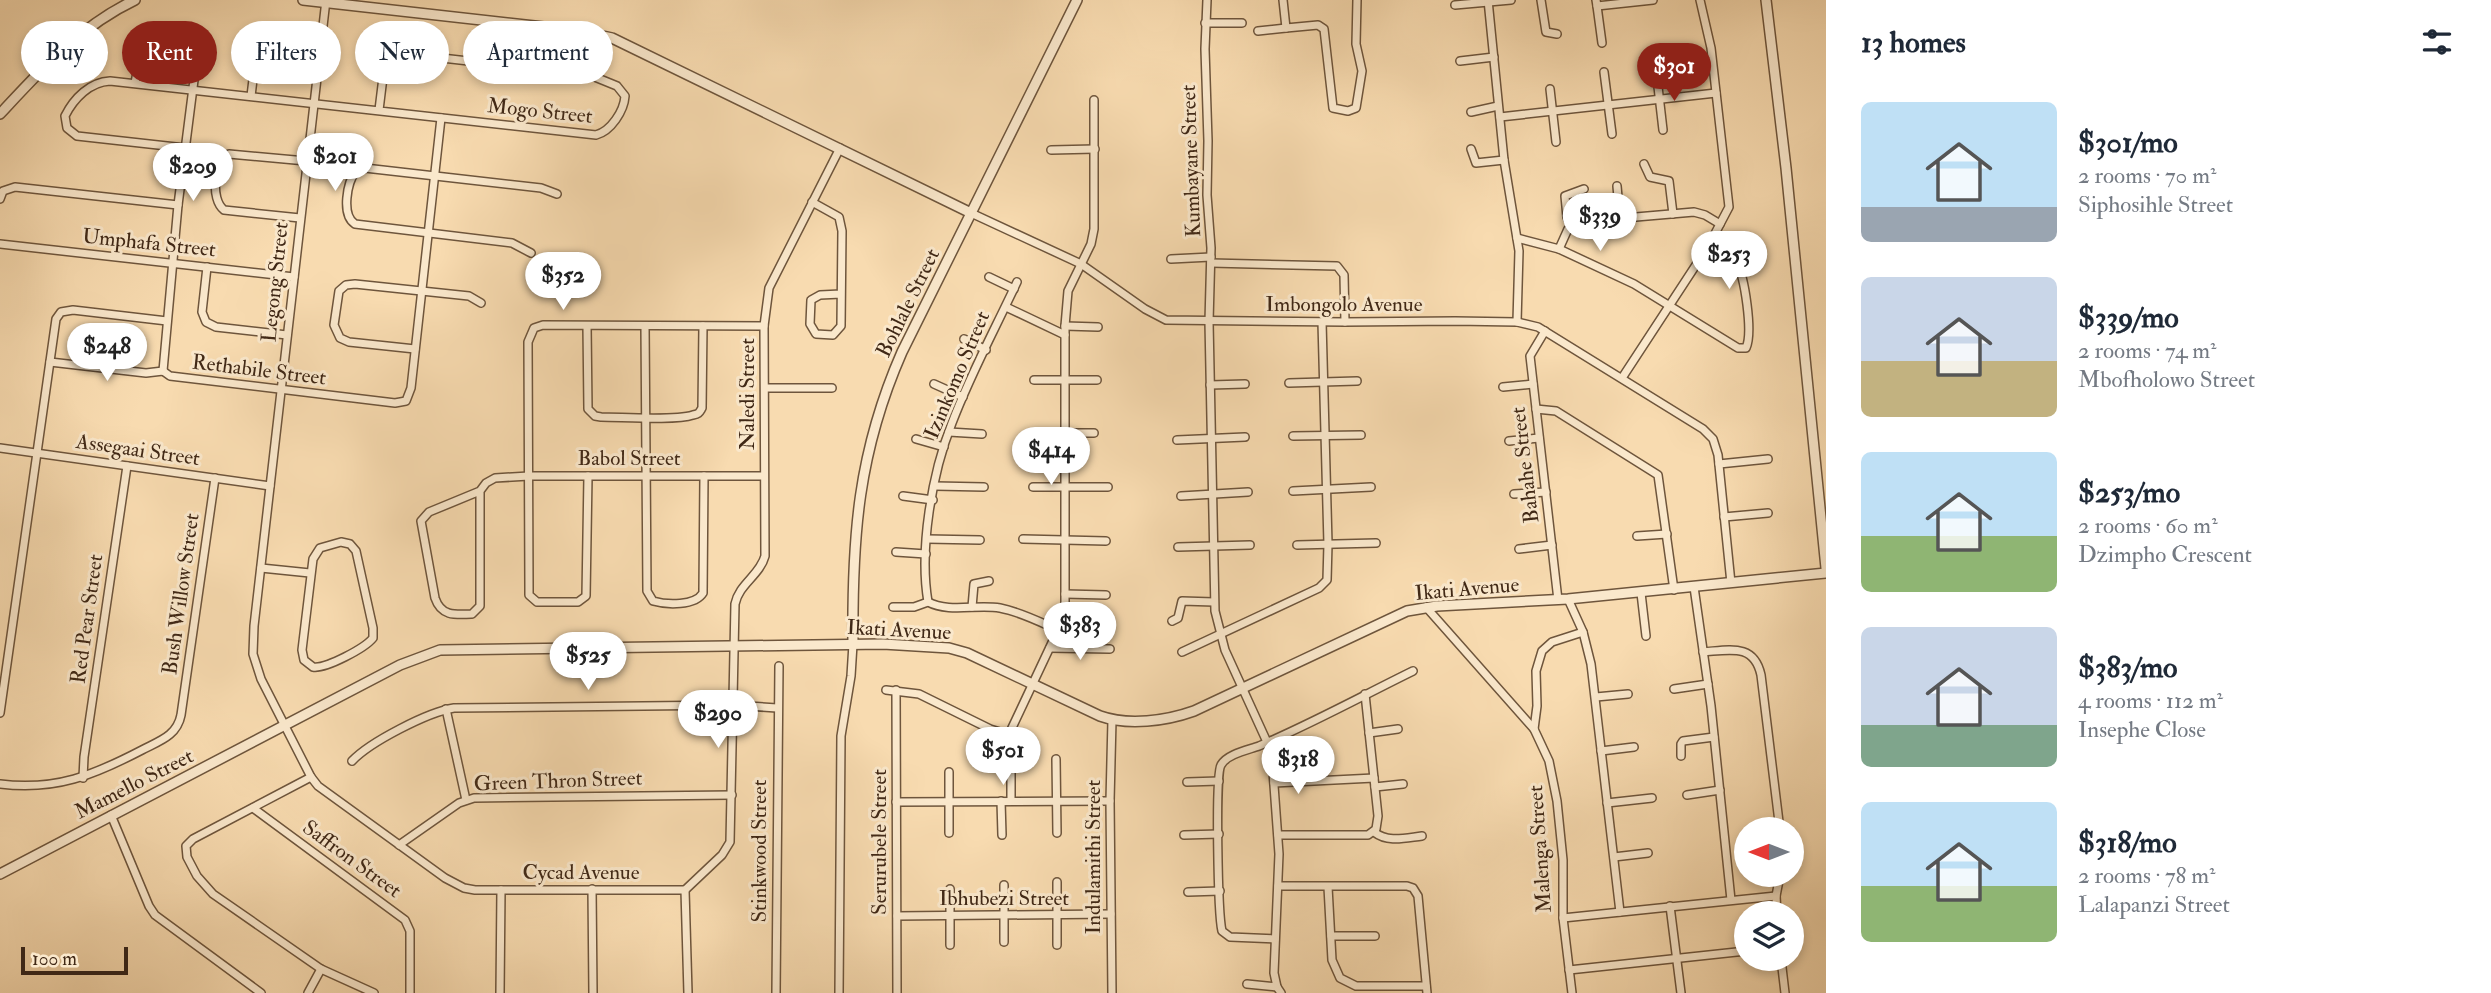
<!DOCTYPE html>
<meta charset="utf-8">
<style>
body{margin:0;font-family:"IM FELL Double Pica",serif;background:#f2f2f3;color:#1f2937;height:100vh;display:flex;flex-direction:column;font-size:26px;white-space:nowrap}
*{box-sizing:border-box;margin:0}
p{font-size:23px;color:#747a83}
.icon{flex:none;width:38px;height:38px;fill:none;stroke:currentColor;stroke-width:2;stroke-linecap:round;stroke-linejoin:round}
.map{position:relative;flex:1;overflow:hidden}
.details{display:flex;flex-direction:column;background:#fff;width:665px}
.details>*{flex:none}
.guide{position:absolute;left:21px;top:21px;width:665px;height:63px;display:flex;gap:14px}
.needle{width:46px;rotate:270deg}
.controls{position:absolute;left:1734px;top:817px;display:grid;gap:14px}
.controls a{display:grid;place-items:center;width:70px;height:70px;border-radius:50%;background:#fff;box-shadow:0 4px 10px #0003;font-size:35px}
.scale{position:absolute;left:21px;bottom:18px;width:107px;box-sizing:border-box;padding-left:7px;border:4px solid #402816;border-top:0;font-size:19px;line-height:24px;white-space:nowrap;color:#402816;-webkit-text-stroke:5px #fae8cc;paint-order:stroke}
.price{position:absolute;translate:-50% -60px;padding:0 16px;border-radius:24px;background:#fff;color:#222;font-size:23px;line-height:46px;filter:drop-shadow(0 2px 4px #0008)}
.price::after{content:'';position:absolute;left:50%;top:42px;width:21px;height:16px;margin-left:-10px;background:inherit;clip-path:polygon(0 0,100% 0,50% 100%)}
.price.on{background:#8f2418;color:#fff}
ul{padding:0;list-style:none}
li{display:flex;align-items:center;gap:21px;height:175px;padding:0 35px}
li span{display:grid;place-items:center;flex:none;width:196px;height:140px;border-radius:10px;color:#555}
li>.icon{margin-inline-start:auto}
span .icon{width:84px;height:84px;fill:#fffc;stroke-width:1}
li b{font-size:30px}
h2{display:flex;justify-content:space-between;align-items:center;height:84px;padding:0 35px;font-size:30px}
.chip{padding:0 24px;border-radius:32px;background:#fff;box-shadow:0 4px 10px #0003;font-size:24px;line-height:63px}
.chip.on{background:#8f2418;color:#fff}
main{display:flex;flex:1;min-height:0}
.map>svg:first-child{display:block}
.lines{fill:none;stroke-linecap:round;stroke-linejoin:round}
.minor-casing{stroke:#6e553c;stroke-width:10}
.tertiary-casing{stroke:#6e553c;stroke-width:12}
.minor{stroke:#fae8cc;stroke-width:7}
.tertiary{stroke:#fae8cc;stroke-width:9}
.labels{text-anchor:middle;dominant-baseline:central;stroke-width:6;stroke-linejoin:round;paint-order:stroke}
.street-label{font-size:21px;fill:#402816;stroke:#fae8cc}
</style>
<main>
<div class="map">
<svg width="1826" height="993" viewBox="0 0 1826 993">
<rect width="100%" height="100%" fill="#f8dbb0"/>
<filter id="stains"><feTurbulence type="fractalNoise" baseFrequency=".00286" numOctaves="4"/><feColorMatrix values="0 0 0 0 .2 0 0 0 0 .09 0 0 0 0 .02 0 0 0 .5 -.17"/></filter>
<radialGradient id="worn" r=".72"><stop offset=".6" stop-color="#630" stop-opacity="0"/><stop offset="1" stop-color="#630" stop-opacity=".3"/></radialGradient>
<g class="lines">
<!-- minor casing -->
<g class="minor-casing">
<g id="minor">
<path d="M 326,0 L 254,626 L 253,654 L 261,679 L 311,777 L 318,786 L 445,878 L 464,888 L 475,890 L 685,890 L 722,855 L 730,842 L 735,604 C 739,584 760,575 765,556 L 764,326 L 769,288 L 840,148"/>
<path d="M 1207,0 L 1205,49 L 1208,141 L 1207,195 L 1211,248 L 1209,322 L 1215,611 L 1225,650 L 1267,742 L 1272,758 L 1279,854 L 1274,973 L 1277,987 L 1281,993"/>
<path d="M 1283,0 L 1286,28 L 1318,25 L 1324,29 L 1333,108 L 1348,111 L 1356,108 L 1362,71 L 1356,44 L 1357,0"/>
<path d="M 1488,0 L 1504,160 L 1519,251 L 1517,322"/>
<path d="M 1541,0 L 1546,32 L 1557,34"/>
<path d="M 1596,0 L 1597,6 L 1653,0"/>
<path d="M 1455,5 L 1511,0"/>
<path d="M 1597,6 L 1602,43"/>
<path d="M 1205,23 L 1242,23"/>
<path d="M 1258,31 L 1286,28"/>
<path d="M 1460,61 L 1494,57"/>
<path d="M 1604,72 L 1612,134"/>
<path d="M 1657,78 L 1663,130"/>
<path d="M 135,83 L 141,49"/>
<path d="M 1550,89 L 1556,142"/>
<path d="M 251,96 L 258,38"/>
<path d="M 1471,112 L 1498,106"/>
<path d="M 1500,117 L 1716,93"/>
<path d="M 185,148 L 77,136 L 67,128 L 65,116 C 74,98 90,82 110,81 L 596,135 C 611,131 624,111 625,96 L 617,86 L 590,75 L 398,53 L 390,55 L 385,61 L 379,110"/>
<path d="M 1471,149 L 1476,163 L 1504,160"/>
<path d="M 1051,150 L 1095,149"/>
<path d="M 1644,164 L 1650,177 L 1669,181 L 1673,214"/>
<path d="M 1617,186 L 1620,220"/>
<path d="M 0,199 L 3,191 L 15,187 L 178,205"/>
<path d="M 812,202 L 839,217 L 842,231 L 841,326 L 833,335 L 816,334 L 810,324 L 811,300 L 820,295 L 841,294"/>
<path d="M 971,213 L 1081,264 L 1145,309 L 1166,320 L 1345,322 L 1455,321 L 1517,322 L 1538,327 L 1703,429 L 1713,439 L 1718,455 L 1731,583"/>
<path d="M 300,218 L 224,210 C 210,199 214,162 229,154 L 306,161"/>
<path d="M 1571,226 L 1567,217 L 1565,196 L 1584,189"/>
<path d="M 1517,238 L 1559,249 L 1634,284 L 1738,348 L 1746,348 C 1753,333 1745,276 1736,262 C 1731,253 1718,249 1709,245"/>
<path d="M 0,244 L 294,277"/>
<path d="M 1559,249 L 1568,229 L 1578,222 L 1694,212 L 1705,215 L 1720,224"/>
<path d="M 531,253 L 512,243 L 355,224 C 341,215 347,182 356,171 L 365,168 L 541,188 L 557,194"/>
<path d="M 1171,259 L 1211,257"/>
<path d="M 1211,263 L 1337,266 L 1344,275 L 1345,322"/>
<path d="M 207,267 L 202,312 L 206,322 L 216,327 L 287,335"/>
<path d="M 989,277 L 1014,289"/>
<path d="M 1006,307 L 1065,335"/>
<path d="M 587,326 L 588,409 L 595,416 L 601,417 C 622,417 675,421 693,415 C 699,414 699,413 702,408 L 703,326"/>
<path d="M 645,326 L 647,591 L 653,601 C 667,605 695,606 703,593 L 704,476"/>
<path d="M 1065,326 L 1098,327"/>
<path d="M 1545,331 L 1530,356 L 1558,600"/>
<path d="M 964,339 L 986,350"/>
<path d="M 415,349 L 349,342 L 340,338 L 334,325 L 339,291 L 346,285 L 355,284 L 469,296 L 481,303"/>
<path d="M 50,362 L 146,373 L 163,371"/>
<path d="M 163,371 L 170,376 L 395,403 L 406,401 L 411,388 L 441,118"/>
<path d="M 163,371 L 178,205 L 200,33"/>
<path d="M 1622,378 L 1709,245 L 1729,207 L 1711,48 L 1700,0"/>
<path d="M 1034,380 L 1097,380"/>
<path d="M 1289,383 L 1357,381"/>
<path d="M 934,384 L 963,397"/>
<path d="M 1210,385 L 1245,384"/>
<path d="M 1503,387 L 1533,384"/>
<path d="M 765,388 L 832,388"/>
<path d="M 1536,409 L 1556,411 L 1658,475 L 1674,590"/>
<path d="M 949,432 L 982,434"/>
<path d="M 1033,433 L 1094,433"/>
<path d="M 1293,436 L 1361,435"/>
<path d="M 916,439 L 944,447"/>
<path d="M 1177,440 L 1245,437"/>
<path d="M 1509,441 L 1539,438"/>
<path d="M 0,448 L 270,486"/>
<path d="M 1719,464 L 1768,459"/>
<path d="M 588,476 L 586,596 L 578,602 L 537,602 L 529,595 L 529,589 L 528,342 L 534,328 L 543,325 L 764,326"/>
<path d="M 935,486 L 984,487"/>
<path d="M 1033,487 L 1108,487"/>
<path d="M 480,491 L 480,606 L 472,614 C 454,615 441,616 435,598 L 421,521 L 429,512 L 480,491 L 486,483 L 495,478 L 529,476 L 764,476"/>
<path d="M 1293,491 L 1371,487"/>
<path d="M 1514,494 L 1546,492"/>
<path d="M 903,496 L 933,500"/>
<path d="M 1181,496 L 1248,492"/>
<path d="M 1724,517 L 1768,513"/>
<path d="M 1637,536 L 1667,534"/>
<path d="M 927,539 L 980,540"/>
<path d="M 1023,539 L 1106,541"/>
<path d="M 341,542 L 350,544 L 356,551 L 373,628 L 373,638 C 365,648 326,669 313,667 L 304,660 L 302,650 L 313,559 L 320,548 Z"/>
<path d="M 1297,545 L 1376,543"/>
<path d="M 1178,547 L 1250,545"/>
<path d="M 1519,549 L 1552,545"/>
<path d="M 896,552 L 926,554"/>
<path d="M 261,568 L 310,573"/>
<path d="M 1694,587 L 1711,706 L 1731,900"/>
<path d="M 1641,593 L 1646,636"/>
<path d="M 1065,594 L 1106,595"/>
<path d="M 1568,599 L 1583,632 L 1591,664 L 1620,912"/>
<path d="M 928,602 C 919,549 932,473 952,423 C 970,375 995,329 1017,282"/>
<path d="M 893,607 L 914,607 L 928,602 C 949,613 977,604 1000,608 C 1021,612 1040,622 1058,630"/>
<path d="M 972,607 L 974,584 L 989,581"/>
<path d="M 1426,607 L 1534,729"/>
<path d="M 1172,621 L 1178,618 L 1182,601 L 1214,602"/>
<path d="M 1050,648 L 1110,649"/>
<path d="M 1182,652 L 1319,588 L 1327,580 L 1328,544 L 1322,322"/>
<path d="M 1703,652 C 1730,650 1754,643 1761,675 L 1780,830"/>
<path d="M 1674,689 L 1708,684"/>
<path d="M 886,690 L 919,694 L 990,729 L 1010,735"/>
<path d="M 896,690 L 897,993"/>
<path d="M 1596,697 L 1628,694"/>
<path d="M 446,709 L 466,800"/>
<path d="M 0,713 L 56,319 L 61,312 L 73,310 L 167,321"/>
<path d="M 1369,733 L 1398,729"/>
<path d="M 1601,751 L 1634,747"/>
<path d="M 1681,756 L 1681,744 L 1683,741 L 1714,737"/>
<path d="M 1056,759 L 1057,833"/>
<path d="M 352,761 C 370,742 428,712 454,708 L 733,705 L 777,708"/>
<path d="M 311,777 L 193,839 L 186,846 L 187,857 L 197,876 L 213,894 L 321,969 L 374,993"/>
<path d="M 83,778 L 84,757 L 127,466"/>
<path d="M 1187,782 L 1219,781"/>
<path d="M 1274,783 L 1374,778"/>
<path d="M 0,784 C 56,791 94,775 142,750 C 159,741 177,736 181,715 L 215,478"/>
<path d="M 1375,787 L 1403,784"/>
<path d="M 1687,795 L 1720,790"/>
<path d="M 1001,801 L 1002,835"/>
<path d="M 1011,801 L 1011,730 L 1058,630 L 1065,609 L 1065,326 L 1068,291 L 1091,244 L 1094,229 L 1094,100"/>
<path d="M 896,802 L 1110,801"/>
<path d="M 1607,803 L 1652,798"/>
<path d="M 253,808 L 405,920 L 410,931 L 410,993"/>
<path d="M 111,815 L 149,906 L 155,915 L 261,993"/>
<path d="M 1374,832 C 1388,843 1405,838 1422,836"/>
<path d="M 949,833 L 949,772"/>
<path d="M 1184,835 L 1219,834"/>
<path d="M 1278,835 L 1368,835 L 1376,829 L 1378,816 L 1365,694"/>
<path d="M 399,845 L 459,803 L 474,798 L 732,795"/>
<path d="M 1614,857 L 1648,853"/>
<path d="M 1057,882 L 1057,945"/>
<path d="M 1004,885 L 1004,942"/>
<path d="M 1278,886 L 1407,886 L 1413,888 L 1418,896 L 1427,993"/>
<path d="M 1328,887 L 1332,960 L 1340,978 L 1356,986 L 1426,986"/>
<path d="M 592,889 L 593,993"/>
<path d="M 950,889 L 950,945"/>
<path d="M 685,890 L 688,993"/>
<path d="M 1188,892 L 1220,891"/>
<path d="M 1670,906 L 1681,993"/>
<path d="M 1777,914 L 1776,896 L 1780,875"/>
<path d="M 897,916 L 1111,914"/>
<path d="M 1563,918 L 1776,896"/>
<path d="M 1331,936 L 1375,936"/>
<path d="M 1275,939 L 1230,937 L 1222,931 C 1218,914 1215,775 1221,765 C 1227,754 1248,750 1259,746 C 1311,724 1362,696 1413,671"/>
<path d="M 1781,959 L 1785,993"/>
<path d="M 1569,970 L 1746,951"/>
<path d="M 1247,984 L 1277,987"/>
<path d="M 308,993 L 321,969"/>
<path d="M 500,993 L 501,890"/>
<path d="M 776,993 L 779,666"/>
<path d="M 839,993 L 841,736 L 851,676 L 853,644"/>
<path d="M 1112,993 L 1110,801 L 1112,720"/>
<path d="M 1572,993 L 1563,918 L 1563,860 L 1557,801 L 1549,761 L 1534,729 L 1537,706 L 1536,671 L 1542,651 L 1552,642 L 1583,632"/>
</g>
</g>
<!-- tertiary casing -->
<g class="tertiary-casing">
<g id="tertiary">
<path d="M 303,0 L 580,31 L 612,38 L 971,213"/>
<path d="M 1766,0 L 1786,168 L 1826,568"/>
<path d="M 0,114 C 41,70 80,26 135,0"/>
<path d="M 853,644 C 852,536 858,452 902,352 L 1077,0"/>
<path d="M 0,874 L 400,665 L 440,650 L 883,644 L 949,648 L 967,653 L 1100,716 C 1128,726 1166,721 1194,711 L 1407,611 L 1437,606 L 1568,599 L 1826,573"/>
</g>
</g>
<!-- minor -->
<use href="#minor" class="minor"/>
<!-- tertiary -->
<use href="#tertiary" class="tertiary"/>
</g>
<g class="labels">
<!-- street labels -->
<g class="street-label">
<text transform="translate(540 111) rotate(6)">Mogo Street</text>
<text transform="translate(1191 161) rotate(-92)">Kumbayane Street</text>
<text transform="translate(149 243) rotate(6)">Umphafa Street</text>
<text transform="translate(275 282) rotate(-84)">Legong Street</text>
<text transform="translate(908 303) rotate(-64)">Bohlale Street</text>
<text x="1344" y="304">Imbongolo Avenue</text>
<text transform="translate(259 370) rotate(7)">Rethabile Street</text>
<text transform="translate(957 375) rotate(-67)">Izinkomo Street</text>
<text transform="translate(747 394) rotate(-90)">Naledi Street</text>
<text transform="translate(138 450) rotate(8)">Assegaai Street</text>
<text x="629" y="458">Babol Street</text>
<text transform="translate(1525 465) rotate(-97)">Bahahe Street</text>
<text transform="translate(1467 589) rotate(-5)">Ikati Avenue</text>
<text transform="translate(181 594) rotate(-82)">Bush Willow Street</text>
<text transform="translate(87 619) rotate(-82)">Red Pear Street</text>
<text transform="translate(899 630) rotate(3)">Ikati Avenue</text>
<text transform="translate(558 781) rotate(-2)">Green Thron Street</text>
<text transform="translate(134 784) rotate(-27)">Mamello Street</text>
<text transform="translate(879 842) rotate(-90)">Serurubele Street</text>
<text transform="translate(1540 849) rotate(-94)">Malenga Street</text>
<text transform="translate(759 851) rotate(-90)">Stinkwood Street</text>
<text transform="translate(1093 857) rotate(-90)">Indulamithi Street</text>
<text transform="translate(352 859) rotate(36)">Saffron Street</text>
<text x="581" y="872">Cycad Avenue</text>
<text x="1004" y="898">Ibhubezi Street</text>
</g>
</g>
<rect width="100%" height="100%" filter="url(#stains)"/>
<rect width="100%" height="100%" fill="url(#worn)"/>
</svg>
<div class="controls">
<a><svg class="needle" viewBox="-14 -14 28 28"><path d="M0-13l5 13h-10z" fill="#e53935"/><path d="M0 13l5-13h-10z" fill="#747a83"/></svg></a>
<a><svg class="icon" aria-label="layers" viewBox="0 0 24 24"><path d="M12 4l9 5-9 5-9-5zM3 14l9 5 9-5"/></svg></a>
</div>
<div class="scale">100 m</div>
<b class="price on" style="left:1674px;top:103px">$301</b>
<b class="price" style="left:335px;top:193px">$201</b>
<b class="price" style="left:193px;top:203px">$209</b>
<b class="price" style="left:1600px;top:253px">$339</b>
<b class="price" style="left:1729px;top:291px">$253</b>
<b class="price" style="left:563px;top:312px">$352</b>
<b class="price" style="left:107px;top:383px">$248</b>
<b class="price" style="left:1051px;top:487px">$414</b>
<b class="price" style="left:1080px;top:662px">$383</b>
<b class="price" style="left:588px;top:692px">$525</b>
<b class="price" style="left:718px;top:750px">$290</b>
<b class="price" style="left:1003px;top:787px">$501</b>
<b class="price" style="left:1298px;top:796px">$318</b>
<div class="guide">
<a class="chip">Buy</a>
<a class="chip on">Rent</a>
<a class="chip">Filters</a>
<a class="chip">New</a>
<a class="chip">Apartment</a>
</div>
</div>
<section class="details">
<h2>13 homes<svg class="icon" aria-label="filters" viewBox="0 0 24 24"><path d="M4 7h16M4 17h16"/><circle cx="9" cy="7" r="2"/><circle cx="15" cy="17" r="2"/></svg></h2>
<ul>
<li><span style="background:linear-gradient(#bfe0f5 75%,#9aa5b1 0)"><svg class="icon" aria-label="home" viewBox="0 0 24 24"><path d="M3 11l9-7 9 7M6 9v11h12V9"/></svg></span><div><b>$301/mo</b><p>2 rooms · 70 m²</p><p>Siphosihle Street</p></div></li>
<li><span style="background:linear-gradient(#c9d6e8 60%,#c2b280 0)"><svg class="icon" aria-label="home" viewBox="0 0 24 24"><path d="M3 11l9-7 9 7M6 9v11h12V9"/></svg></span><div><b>$339/mo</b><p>2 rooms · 74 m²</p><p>Mbofholowo Street</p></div></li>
<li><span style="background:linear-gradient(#bfe0f5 60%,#8fb573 0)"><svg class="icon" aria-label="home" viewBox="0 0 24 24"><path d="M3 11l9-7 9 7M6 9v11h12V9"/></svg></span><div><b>$253/mo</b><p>2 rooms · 60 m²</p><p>Dzimpho Crescent</p></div></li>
<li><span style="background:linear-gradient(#c9d6e8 70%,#7fa58c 0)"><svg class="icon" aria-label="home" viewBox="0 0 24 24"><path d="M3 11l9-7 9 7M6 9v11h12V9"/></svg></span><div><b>$383/mo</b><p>4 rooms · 112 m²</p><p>Insephe Close</p></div></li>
<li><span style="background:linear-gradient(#bfe0f5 60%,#8fb573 0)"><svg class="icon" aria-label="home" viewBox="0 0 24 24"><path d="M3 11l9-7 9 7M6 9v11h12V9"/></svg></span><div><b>$318/mo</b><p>2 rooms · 78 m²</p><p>Lalapanzi Street</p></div></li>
</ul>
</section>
</main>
